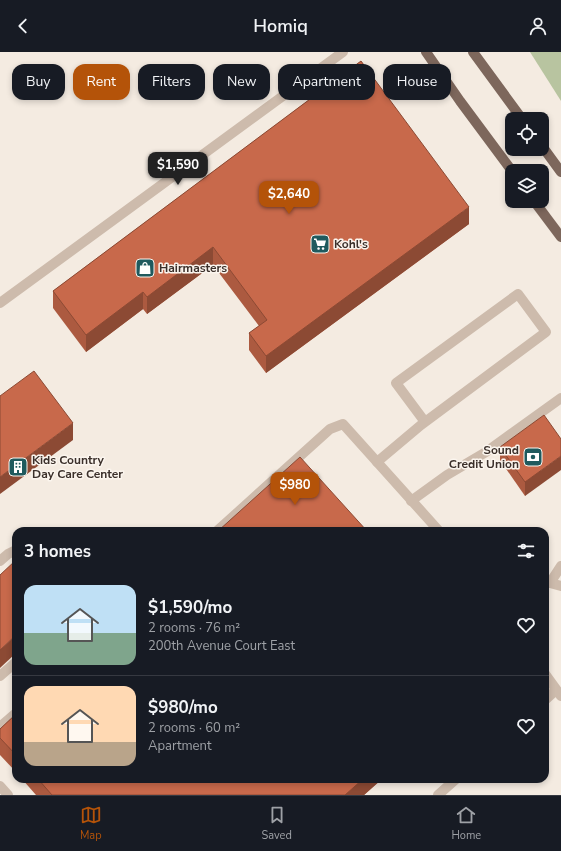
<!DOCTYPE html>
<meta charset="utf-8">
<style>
body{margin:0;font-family:"Nunito Sans",sans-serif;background:#242831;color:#f1f3f6;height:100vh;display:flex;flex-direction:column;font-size:15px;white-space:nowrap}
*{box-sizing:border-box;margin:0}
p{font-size:13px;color:#9ea1a6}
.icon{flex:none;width:22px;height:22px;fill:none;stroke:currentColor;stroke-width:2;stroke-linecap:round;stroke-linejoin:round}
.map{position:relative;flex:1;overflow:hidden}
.sheet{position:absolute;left:12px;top:475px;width:537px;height:256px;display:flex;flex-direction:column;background:#171b24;border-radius:12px;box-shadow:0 2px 6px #0003}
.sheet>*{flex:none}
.guide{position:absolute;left:12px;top:12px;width:537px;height:36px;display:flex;gap:8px}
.fabs{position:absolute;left:505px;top:60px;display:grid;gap:8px}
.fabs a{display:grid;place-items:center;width:44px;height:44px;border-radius:8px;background:#171b24;box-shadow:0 2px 6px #0003;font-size:20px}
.price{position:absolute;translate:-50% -34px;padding:0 9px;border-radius:8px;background:#b45309;color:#fff;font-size:13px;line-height:26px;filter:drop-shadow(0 1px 2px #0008)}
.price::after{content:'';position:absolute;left:50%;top:24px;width:12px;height:9px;margin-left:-6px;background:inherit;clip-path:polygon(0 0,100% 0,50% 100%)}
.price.active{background:#222;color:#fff}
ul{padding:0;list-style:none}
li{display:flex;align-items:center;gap:12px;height:100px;padding:0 12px}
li+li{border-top:1px solid #363941}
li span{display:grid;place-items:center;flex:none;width:112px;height:80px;border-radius:12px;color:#555}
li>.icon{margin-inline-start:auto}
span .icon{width:48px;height:48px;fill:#fffc;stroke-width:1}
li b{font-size:17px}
h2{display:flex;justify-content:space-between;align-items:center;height:48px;padding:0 12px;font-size:17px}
.tag{padding:0 14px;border-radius:12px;background:#171b24;box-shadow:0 2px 6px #0003;font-size:14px;line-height:36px}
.tag.active{background:#b45309;color:#fff}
header{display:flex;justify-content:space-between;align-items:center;height:52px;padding:0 12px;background:#171b24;font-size:18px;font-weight:600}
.tabs{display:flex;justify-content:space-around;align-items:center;height:56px;border-top:1px solid #363941;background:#171b24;font-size:11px;color:#9ea1a6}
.tabs a{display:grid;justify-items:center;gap:2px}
.tabs .active{color:#b45309}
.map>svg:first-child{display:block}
.green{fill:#b8c4a0}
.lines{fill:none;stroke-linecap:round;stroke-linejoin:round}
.lane{stroke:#cdbbac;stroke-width:10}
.street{stroke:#cdbbac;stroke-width:10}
.primary{stroke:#7d675c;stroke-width:10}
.wall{fill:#ac5a40}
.shaded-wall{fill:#8c4a34}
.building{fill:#c8694b;stroke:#8c4a34}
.labels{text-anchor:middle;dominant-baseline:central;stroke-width:3;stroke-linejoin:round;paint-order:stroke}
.poi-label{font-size:12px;font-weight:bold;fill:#3b302b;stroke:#fbf5ee;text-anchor:start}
</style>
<header><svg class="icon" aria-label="back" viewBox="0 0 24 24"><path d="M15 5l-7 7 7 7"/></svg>Homiq<svg class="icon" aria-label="person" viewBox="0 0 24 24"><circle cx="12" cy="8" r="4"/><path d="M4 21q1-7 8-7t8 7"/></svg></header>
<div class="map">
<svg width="561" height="743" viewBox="0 0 561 743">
<rect width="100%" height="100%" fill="#f4ebe1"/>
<!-- green -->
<path class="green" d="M 530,0 L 561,0 L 561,49 Z"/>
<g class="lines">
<!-- lane -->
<g class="lane">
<path d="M 377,410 L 421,373 L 425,370 L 546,280 L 518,242 L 396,331 L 425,370"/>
<path d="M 411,449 L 447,423 L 486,400 L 561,346"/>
<path d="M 217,479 L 330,377 L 343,372 L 439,479"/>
<path d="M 0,509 L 8,502 L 16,498"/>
<path d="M 550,531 L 561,514"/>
<path d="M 550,531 L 561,534"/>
<path d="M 545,622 L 561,644"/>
<path d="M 0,624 L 16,610"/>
<path d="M 545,648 L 556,638"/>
<path d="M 0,675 L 16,661"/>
<path d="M 0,734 L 8,743"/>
<path d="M 438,743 L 456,727"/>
</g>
<!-- street -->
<path class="street" d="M 0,251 L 343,0"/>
<!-- primary -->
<g class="primary">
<path d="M 426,0 L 460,49 L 512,119"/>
<path d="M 473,0 L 522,67"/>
<path d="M 542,94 L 561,120"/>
<path d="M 534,149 L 561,185"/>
</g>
</g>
<!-- wall -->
<g class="wall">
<path d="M 361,9 L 469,172 L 266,321 L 249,298 L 249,281 L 259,274 L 213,213 L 147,262 L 143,257 L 86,300 L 53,256 L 53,239 Z"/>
<path d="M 561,387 L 525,444 L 500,408 L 500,395 Z"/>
<path d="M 16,662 L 16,720 L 0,703 L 0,677 Z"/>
<path d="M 22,727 L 382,727 L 364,743 L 36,743 Z"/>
</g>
<!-- shaded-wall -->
<g class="shaded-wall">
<path d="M 469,155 L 469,172 L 266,321 L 266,304 Z"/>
<path d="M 213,195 L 213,213 L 147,262 L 147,245 Z"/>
<path d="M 143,240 L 143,257 L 86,300 L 86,283 Z"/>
<path d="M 73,371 L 73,388 L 0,442 L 0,425 Z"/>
<path d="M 561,404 L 561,418 L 525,444 L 525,430 Z"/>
<path d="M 16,583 L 16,601 L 0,616 L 0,598 Z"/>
<path d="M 363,727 L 382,727 L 364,743 L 345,743 Z"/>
</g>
<!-- building -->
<g class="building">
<path d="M 361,9 L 469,155 L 266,304 L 249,281 L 267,268 L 213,195 L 147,245 L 143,240 L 86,283 L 53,239 Z"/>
<path d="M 34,319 L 73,371 L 0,425 L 0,344 Z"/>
<path d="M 544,363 L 561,387 L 561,404 L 525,430 L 500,395 Z"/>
<path d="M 300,405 L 367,479 L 218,479 Z"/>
<path d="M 16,508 L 16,583 L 0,598 L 0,523 Z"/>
<path d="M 16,662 L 16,703 L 0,686 L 0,677 Z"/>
<path d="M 38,727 L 363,727 L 345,743 L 52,743 Z"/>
</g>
<!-- icons -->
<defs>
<g id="supermarket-square" transform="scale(1)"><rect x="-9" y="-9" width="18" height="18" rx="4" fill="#1f5a5e" stroke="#fbf5ee"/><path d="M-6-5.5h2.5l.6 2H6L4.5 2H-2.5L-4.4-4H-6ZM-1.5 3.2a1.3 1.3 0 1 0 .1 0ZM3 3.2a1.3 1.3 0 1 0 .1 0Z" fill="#fff"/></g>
<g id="shop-square" transform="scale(1)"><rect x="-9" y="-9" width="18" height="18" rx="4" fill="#1f5a5e" stroke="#fbf5ee"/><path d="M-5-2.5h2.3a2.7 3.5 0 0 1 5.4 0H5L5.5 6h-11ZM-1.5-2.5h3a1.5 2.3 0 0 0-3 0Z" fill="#fff"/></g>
<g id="bank-square" transform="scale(1)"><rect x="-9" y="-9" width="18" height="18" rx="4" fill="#1f5a5e" stroke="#fbf5ee"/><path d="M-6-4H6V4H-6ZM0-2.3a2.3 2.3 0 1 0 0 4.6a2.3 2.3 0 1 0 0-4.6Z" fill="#fff"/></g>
<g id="building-square" transform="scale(1)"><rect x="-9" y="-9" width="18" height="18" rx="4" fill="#1f5a5e" stroke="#fbf5ee"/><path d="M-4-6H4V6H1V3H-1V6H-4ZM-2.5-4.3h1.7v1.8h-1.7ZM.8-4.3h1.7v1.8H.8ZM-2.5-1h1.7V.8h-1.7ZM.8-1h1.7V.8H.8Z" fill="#fff"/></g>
</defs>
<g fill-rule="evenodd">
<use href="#supermarket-square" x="320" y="192"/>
<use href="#shop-square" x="145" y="216"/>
<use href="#bank-square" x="533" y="405"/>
<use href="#building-square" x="18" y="415"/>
</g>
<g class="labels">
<!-- poi labels -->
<g class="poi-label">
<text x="334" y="192">Kohl's</text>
<text x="159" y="216">Hairmasters</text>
<text x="519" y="398" text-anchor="end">Sound<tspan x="519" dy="14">Credit Union</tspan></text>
<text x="32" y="408">Kids Country<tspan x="32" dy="14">Day Care Center</tspan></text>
</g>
</g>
</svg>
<div class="fabs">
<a><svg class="icon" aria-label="locate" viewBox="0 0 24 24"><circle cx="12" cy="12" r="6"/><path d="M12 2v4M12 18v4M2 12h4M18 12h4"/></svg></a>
<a><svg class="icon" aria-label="layers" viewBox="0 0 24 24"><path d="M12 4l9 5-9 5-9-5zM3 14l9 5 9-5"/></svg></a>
</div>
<b class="price active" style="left:178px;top:134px">$1,590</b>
<b class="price" style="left:289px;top:163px">$2,640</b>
<b class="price" style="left:295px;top:454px">$980</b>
<div class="guide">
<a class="tag">Buy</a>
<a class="tag active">Rent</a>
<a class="tag">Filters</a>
<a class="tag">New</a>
<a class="tag">Apartment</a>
<a class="tag">House</a>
</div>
<section class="sheet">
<h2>3 homes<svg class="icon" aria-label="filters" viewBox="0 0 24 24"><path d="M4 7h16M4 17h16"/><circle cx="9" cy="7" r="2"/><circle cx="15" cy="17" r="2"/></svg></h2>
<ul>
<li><span style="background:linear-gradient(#bfe0f5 60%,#7fa58c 0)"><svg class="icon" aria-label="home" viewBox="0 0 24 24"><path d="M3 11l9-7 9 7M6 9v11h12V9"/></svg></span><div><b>$1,590/mo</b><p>2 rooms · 76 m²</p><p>200th Avenue Court East</p></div><svg class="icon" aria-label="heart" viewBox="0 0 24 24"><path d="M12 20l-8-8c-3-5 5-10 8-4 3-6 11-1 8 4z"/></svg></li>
<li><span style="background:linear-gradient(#ffd9b3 70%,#b9a48a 0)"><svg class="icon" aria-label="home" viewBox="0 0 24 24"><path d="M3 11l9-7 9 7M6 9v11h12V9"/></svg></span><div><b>$980/mo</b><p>2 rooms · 60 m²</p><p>Apartment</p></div><svg class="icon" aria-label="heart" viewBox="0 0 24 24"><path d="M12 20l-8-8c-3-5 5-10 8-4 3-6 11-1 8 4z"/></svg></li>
</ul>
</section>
</div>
<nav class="tabs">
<a class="active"><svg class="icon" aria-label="map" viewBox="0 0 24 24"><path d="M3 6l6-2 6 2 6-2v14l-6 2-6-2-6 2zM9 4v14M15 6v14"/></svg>Map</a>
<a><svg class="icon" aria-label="saved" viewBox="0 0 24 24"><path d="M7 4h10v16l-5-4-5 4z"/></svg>Saved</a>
<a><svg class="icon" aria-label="home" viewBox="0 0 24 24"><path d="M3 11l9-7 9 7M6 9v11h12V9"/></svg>Home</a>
</nav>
